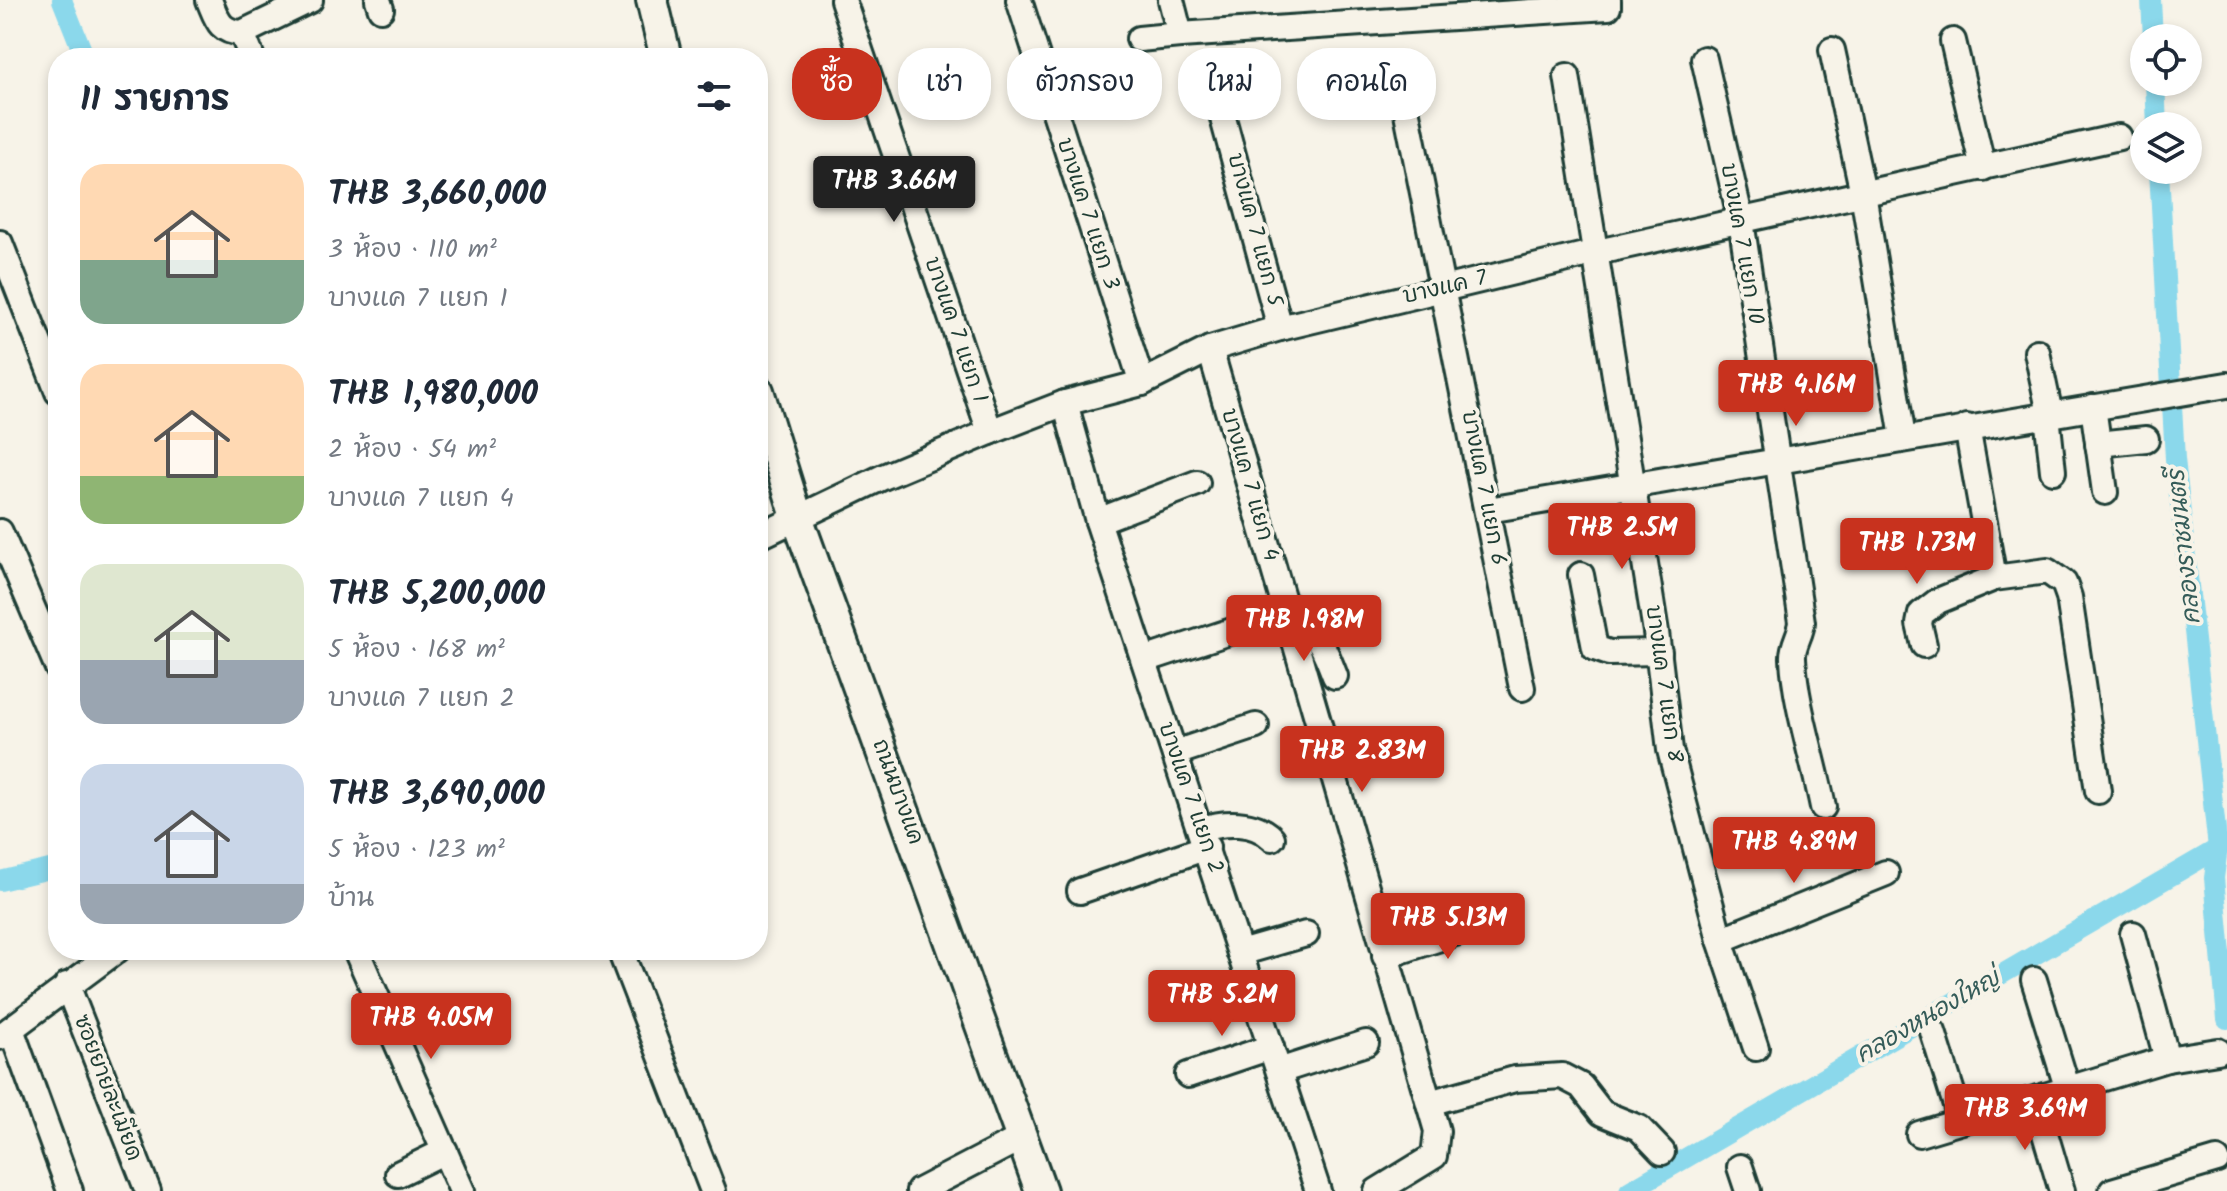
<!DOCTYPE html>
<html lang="th">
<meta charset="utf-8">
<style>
body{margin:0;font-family:Kalam,"Playpen Sans Thai",sans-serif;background:#f2f2f3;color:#1f2937;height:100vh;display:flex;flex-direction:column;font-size:30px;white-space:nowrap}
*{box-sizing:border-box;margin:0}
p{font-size:26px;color:#747a83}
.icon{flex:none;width:44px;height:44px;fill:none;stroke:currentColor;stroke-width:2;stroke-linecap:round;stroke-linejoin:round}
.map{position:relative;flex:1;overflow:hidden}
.side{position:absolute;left:48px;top:48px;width:720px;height:912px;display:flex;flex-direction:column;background:#fff;border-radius:32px;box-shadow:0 4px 12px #0003}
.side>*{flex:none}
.banner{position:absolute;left:792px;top:48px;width:760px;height:72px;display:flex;gap:16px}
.tools{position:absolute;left:2130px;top:24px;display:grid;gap:16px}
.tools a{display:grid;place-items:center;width:72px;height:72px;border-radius:50%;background:#fff;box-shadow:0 4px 12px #0003;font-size:40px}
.price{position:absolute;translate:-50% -68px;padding:0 18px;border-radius:8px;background:#c8321e;color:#fff;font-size:26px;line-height:52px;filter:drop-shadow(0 2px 4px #0008)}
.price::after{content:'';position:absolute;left:50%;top:48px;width:24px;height:18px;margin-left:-12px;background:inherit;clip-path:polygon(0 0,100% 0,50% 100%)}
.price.on{background:#222;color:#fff}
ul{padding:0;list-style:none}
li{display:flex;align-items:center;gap:24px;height:200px;padding:0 32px}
li span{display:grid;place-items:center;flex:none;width:224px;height:160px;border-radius:24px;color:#555}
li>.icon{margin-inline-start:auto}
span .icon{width:96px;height:96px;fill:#fffc;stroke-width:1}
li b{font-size:34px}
h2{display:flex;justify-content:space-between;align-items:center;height:96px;padding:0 32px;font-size:34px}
.chip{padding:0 28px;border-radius:32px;background:#fff;box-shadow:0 4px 12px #0003;font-size:28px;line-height:72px}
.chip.on{background:#c8321e;color:#fff}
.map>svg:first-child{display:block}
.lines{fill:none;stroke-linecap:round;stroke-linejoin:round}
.canal{stroke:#8bd8eb;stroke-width:20}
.minor-casing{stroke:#1f3d34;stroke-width:30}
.major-casing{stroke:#1f3d34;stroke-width:36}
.minor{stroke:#f7f3e8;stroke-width:24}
.major{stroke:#f7f3e8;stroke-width:30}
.labels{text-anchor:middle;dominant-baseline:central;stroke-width:8;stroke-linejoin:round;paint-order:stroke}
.street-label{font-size:22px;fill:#1f3d34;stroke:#f7f3e8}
.water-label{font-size:24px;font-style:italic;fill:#355c59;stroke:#f7f3e8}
</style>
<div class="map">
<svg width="2227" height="1191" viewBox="0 0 2227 1191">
<rect width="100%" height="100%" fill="#f7f3e8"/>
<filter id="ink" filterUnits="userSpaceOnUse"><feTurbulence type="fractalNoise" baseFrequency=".0125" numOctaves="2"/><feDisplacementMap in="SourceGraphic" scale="16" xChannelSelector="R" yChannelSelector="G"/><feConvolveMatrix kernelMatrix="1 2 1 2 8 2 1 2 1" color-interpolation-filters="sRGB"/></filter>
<g filter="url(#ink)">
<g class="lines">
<!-- canal -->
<g class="canal">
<path d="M 62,0 L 85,58"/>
<path d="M 2151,0 L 2153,38"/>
<path d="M 2155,82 L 2157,126"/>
<path d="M 2159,170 L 2175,459 L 2218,848 L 2214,878 L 2227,1019"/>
<path d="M 0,881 L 58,867"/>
<path d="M 1629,1191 L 2224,845"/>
</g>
<!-- minor casing -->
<g class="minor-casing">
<g id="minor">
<path d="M 209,0 C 217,19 219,32 242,33 L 310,0"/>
<path d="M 378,0 L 381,9"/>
<path d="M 843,0 L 990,432"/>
<path d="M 1019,0 L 1142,383"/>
<path d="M 1171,0 L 1180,35 L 1608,7 L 1608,0"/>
<path d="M 242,33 L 252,58"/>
<path d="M 1139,39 L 1180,35"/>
<path d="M 1953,41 L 1983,168"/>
<path d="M 1832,50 L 1863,193 L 1903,438"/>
<path d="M 1704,59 L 1741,221 L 1802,622 C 1801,635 1792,645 1793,658 C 1795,705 1814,760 1823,807"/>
<path d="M 1567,76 L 1656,632 L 1670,750 L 1720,940 L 1756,1048"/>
<path d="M 1401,83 L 1522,688"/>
<path d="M 1214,85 L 1280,328"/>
<path d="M 0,243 L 58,392"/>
<path d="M 1210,349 L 1437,1131 L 1434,1156 L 1377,1191"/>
<path d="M 2037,352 L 2050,414"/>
<path d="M 1065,403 L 1098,521 L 1318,1191"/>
<path d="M 2093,407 L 2105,492"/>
<path d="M 2047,415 L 2053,471"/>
<path d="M 1967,427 L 1994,578 L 2047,571 L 2064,583 L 2069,597 L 2098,791"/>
<path d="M 2098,444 L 2146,439"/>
<path d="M 1488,510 L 2227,385"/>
<path d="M 1098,521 L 1197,483"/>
<path d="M 0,532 L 58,668"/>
<path d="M 758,537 L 883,477 L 990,432 L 1065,403 L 1142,383 L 1210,349 L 1280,328 L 1593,253 L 2119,137"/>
<path d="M 1581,575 L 1595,648 L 1609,653 L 1659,652"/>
<path d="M 1288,624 C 1319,624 1325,652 1335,676"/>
<path d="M 1924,645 L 1919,624 L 1921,614 L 1938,601 L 1994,578"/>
<path d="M 1144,660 L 1232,631"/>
<path d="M 1175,753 L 1256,726"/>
<path d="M 1201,829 C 1224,822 1254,820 1272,838"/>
<path d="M 1080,891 L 1207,847"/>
<path d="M 2133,934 L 2167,1059"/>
<path d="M 1720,940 L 1886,873"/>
<path d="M 356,950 L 462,1191"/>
<path d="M 620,950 L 713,1191"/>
<path d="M 1240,953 L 1306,934"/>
<path d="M 1385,956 L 1495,920"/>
<path d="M 2034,980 L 2068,1090"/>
<path d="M 67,985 L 148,1191"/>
<path d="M 11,1029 L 70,1191"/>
<path d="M 1933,1032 L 1961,1121"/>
<path d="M 0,1037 L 117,950"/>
<path d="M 1279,1071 L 1366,1043"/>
<path d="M 1188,1075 L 1271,1047"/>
<path d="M 2035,1100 L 2062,1191"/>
<path d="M 1429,1103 L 1515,1079 L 1562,1076 L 1581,1086 L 1602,1113 L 1639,1128 L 1662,1152"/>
<path d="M 1919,1134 L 2167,1059 L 2218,1051"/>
<path d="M 1740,1167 L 1748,1191"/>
<path d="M 398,1174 L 445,1151"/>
<path d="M 919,1191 L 1021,1138"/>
<path d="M 2112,1191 L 2217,1160"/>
</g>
</g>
<!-- major casing -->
<g class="major-casing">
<g id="major">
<path d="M 652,0 L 666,58"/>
<path d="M 758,391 L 797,517 L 1041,1191"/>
</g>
</g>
<!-- minor -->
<use href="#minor" class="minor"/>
<!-- major -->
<use href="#major" class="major"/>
</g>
</g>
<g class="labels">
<!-- street labels -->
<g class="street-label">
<text transform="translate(1087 214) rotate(72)">บางแค 7 แยก 3</text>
<text transform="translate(1254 230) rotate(75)">บางแค 7 แยก 5</text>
<text transform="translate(1741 244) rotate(80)">บางแค 7 แยก 10</text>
<text transform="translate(1445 288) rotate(-13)">บางแค 7</text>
<text transform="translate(955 330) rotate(71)">บางแค 7 แยก 1</text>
<text transform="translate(1249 485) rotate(74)">บางแค 7 แยก 4</text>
<text transform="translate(1483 488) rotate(79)">บางแค 7 แยก 6</text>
<text transform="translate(1663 684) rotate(82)">บางแค 7 แยก 8</text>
<text transform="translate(897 792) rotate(70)">ถนนบางแค</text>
<text transform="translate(1190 798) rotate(71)">บางแค 7 แยก 2</text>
<text transform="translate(107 1088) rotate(69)">ซอยยายละเมียด</text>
</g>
<!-- water labels -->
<g class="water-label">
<text transform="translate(2185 547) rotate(-96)">คลองราชมนตรี</text>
<text transform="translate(1928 1017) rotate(-30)">คลองหนองใหญ่</text>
</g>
</g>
</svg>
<div class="tools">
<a><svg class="icon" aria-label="locate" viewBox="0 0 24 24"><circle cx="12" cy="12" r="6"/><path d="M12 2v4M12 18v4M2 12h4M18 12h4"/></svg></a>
<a><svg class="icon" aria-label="layers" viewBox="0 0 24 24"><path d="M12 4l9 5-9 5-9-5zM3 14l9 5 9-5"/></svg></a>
</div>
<b class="price on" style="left:894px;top:224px">THB 3.66M</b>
<b class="price" style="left:1796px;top:428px">THB 4.16M</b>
<b class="price" style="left:1622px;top:571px">THB 2.5M</b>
<b class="price" style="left:1917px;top:586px">THB 1.73M</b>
<b class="price" style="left:1304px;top:663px">THB 1.98M</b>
<b class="price" style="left:1362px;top:794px">THB 2.83M</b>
<b class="price" style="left:1794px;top:885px">THB 4.89M</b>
<b class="price" style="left:1448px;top:961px">THB 5.13M</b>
<b class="price" style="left:1222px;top:1038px">THB 5.2M</b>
<b class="price" style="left:431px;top:1061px">THB 4.05M</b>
<b class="price" style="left:2025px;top:1152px">THB 3.69M</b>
<div class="banner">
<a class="chip on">ซื้อ</a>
<a class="chip">เช่า</a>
<a class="chip">ตัวกรอง</a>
<a class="chip">ใหม่</a>
<a class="chip">คอนโด</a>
</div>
<section class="side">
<h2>11 รายการ<svg class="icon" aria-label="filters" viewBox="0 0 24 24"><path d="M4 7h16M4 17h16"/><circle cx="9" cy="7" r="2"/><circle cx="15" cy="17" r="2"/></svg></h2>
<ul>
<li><span style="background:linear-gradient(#ffd9b3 60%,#7fa58c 0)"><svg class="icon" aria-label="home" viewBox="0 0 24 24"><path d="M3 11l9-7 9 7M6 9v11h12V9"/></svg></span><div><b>THB 3,660,000</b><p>3 ห้อง · 110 m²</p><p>บางแค 7 แยก 1</p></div></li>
<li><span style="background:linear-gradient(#ffd9b3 70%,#8fb573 0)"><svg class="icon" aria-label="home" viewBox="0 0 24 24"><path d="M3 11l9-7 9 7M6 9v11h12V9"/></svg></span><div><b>THB 1,980,000</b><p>2 ห้อง · 54 m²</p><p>บางแค 7 แยก 4</p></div></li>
<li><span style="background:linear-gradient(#dfe7d0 60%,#9aa5b1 0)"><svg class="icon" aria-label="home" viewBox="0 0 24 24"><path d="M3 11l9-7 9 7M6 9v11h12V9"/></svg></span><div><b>THB 5,200,000</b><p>5 ห้อง · 168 m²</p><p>บางแค 7 แยก 2</p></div></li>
<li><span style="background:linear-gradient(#c9d6e8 75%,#9aa5b1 0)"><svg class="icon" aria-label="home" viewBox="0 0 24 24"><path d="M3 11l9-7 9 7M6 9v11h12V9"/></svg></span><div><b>THB 3,690,000</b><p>5 ห้อง · 123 m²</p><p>บ้าน</p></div></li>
</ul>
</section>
</div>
